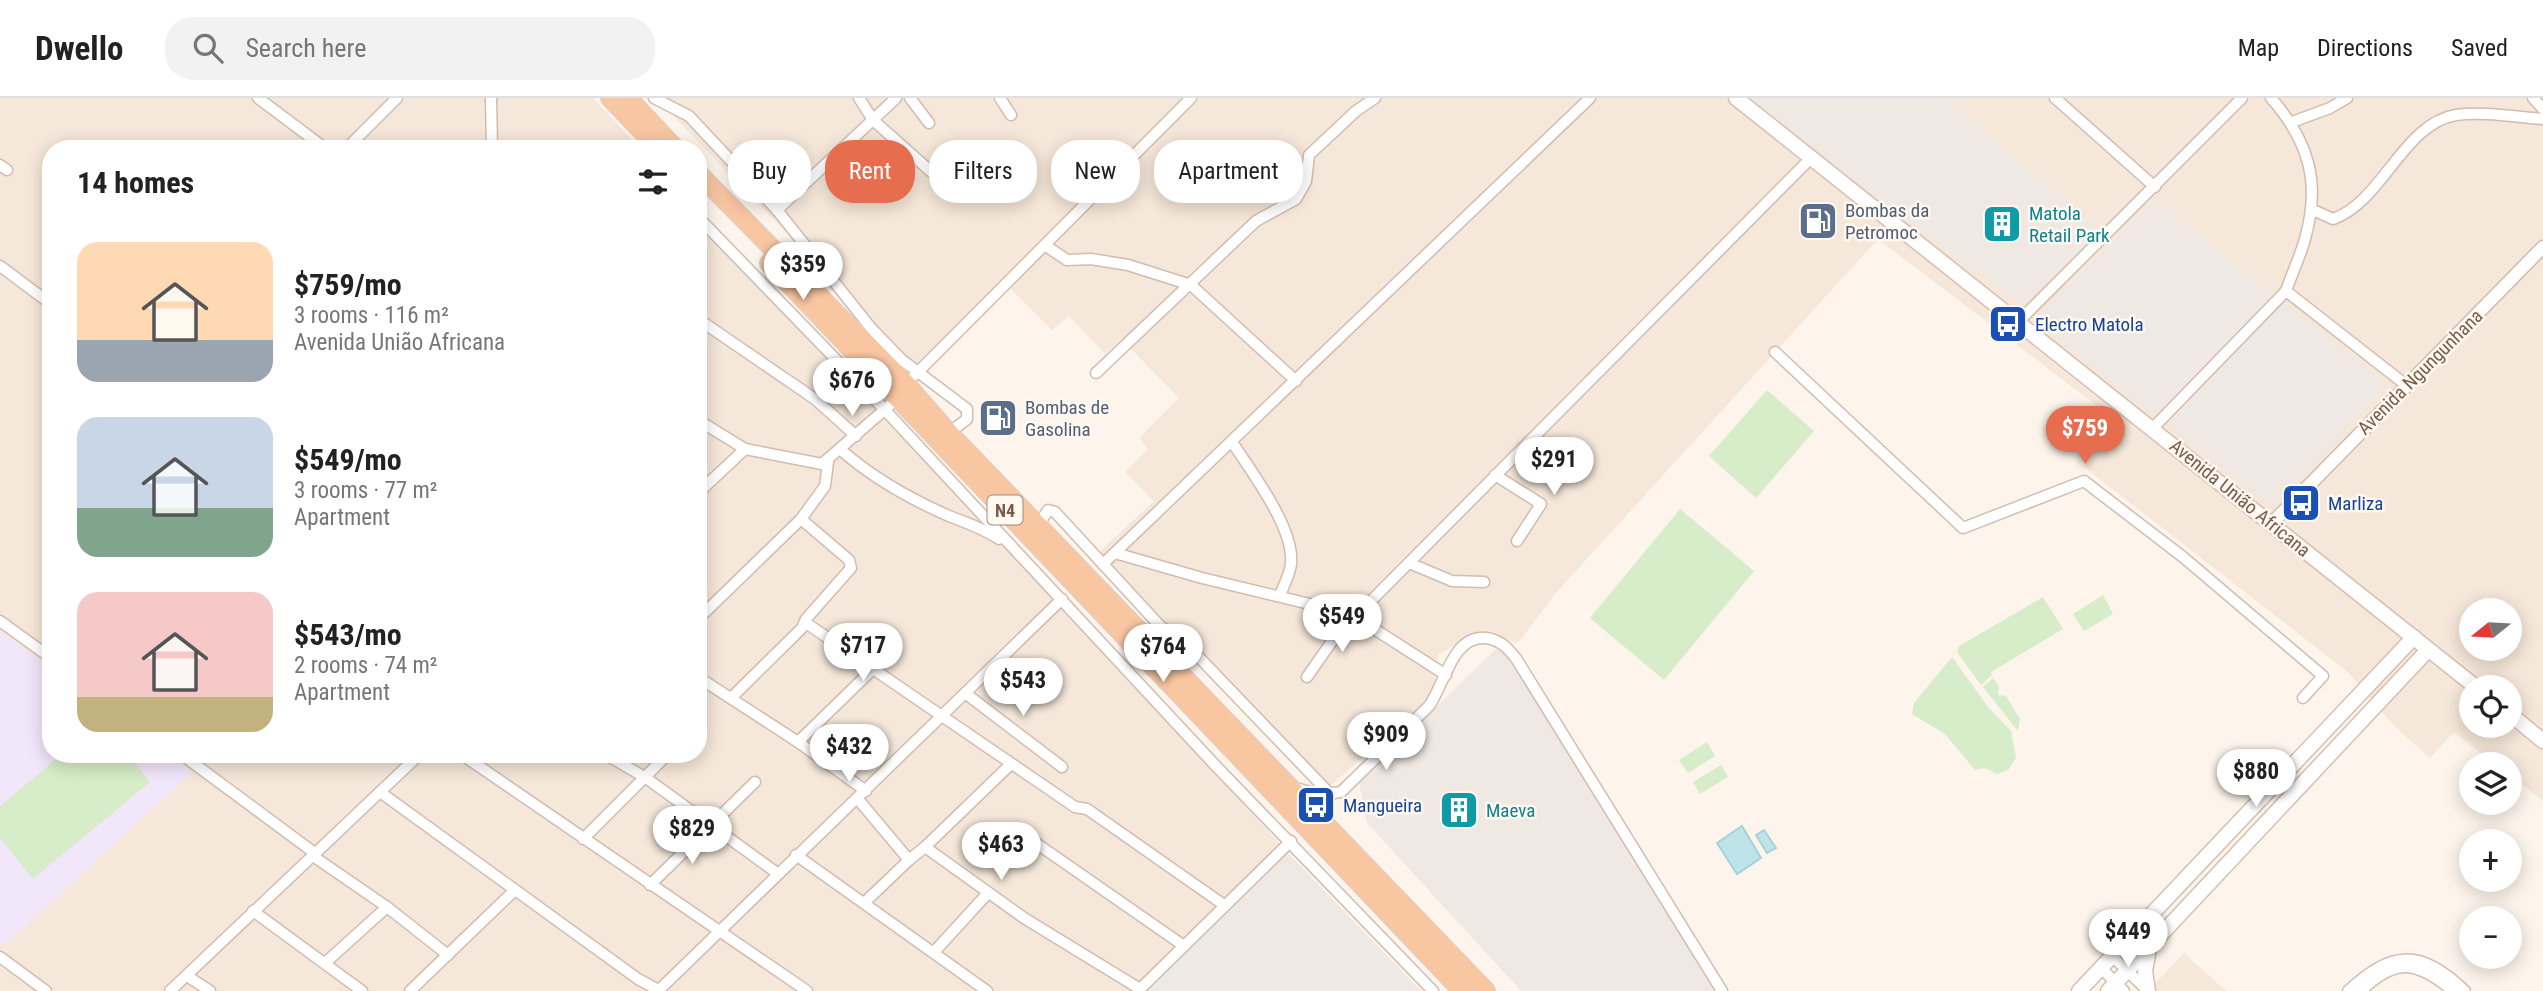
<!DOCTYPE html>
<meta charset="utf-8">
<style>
body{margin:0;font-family:"Roboto Condensed",sans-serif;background:#f2f2f2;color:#222;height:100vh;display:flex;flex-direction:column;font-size:26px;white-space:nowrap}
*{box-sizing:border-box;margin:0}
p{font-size:23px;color:#767676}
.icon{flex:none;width:38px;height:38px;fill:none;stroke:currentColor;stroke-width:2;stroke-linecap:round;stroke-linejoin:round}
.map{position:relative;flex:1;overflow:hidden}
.panel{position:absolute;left:42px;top:42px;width:665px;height:623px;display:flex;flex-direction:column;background:#fff;border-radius:28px;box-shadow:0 4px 18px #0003}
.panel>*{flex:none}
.guide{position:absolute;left:728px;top:42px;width:665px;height:63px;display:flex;gap:14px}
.needle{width:46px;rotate:252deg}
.controls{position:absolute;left:2459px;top:500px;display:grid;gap:14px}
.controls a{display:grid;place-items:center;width:63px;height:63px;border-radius:50%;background:#fff;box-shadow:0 4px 18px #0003;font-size:35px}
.price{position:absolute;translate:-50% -60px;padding:0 16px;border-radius:24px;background:#fff;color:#222;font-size:23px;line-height:46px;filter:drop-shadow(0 2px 4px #0008)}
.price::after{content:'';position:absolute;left:50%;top:42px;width:21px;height:16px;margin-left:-10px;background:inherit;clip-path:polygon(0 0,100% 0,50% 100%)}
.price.current{background:#e76d4f;color:#fff}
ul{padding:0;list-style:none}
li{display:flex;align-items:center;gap:21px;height:175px;padding:0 35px}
li span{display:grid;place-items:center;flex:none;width:196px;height:140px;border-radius:21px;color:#555}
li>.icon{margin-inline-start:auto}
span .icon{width:84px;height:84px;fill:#fffc;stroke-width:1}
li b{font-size:30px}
h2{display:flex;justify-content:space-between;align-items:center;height:84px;padding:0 35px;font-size:30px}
.pill{padding:0 24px;border-radius:28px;background:#fff;box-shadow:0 4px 18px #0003;font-size:24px;line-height:63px}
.pill.current{background:#e76d4f;color:#fff}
header{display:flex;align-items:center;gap:42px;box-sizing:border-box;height:98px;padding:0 35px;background:#fff;border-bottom:2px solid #e0e0e0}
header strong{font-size:33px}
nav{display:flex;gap:38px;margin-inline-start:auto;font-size:24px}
.search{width:490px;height:63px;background:#f2f2f2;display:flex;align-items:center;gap:18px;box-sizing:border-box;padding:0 24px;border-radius:28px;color:#767676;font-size:26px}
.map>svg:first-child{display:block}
.residential{fill:#f5e7d9;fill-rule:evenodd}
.industrial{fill:#efe8e3}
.education{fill:#f2e7fa}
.green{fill:#d7ecc8}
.water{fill:#bee3e8;stroke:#a4d3da;stroke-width:2}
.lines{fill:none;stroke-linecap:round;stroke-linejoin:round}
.minor-casing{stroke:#d0bdaf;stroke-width:13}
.tertiary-casing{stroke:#d0bdaf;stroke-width:15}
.secondary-casing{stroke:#d6bfaf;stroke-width:17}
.trunk-casing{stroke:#d9d1cd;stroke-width:20}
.minor{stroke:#fff;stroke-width:10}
.tertiary{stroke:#fff;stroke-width:12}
.secondary{stroke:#fff;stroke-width:14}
.trunk{stroke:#f9c6a2;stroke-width:18}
.labels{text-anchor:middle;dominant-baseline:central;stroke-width:5;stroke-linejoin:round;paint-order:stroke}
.shield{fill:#fff9f2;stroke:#a18a7e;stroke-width:2}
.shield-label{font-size:18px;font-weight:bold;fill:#795b4c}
.service-label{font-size:19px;fill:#4e5e75;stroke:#fff9f2;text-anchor:start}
.culture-label{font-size:19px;fill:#0d838f;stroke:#fff9f2;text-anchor:start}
.transit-label{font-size:19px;fill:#164399;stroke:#fff9f2;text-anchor:start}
.street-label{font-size:19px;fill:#795b4c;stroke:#fff9f2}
</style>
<header>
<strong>Dwello</strong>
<div class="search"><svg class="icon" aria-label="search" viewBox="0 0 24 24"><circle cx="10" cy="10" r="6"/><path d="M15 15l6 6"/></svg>Search here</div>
<nav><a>Map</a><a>Directions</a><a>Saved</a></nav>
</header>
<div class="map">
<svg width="2543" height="893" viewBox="0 0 2543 893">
<rect width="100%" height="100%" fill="#fdf5eb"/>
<!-- residential -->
<g class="residential">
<path d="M 0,0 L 593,0 L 641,51 L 51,51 L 51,656 L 698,656 L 698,111 L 828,247 L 1288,755 L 1144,893 L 0,893 Z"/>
<path d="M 656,0 L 2543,0 L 2543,703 L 2510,677 L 2510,667 L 2496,667 L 2454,634 L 2430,660 L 2394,628 L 2349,575 L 2084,369 L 2117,323 L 1878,141 L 1555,496 L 1518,545 L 1481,532 L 1438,557 L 1434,589 L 1420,608 L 1327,691 L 1097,456 L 1154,403 L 1125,374 L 1148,351 L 1139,340 L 1179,300 L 1121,241 L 1105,256 L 1069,218 L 1052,232 L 1009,189 L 922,275 ZM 2471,513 L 2510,513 L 2510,551 L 2471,551 ZM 2471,590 L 2510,590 L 2510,628 L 2471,628 Z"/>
<path d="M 2184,855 L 2226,893 L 2148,893 Z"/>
</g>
<!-- industrial -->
<g class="industrial">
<path d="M 1741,0 L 1943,0 L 2102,133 L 2029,211 Z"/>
<path d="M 2155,102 L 2386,287 L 2272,409 L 2034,222 Z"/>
<path d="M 1500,547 L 1717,893 L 1521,893 L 1367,725 L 1359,684 Z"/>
<path d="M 1288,755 L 1421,893 L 1142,893 L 1196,841 Z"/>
</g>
<!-- education -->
<path class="education" d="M 0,533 L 51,570 L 51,656 L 168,656 L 192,674 L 4,847 L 0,844 Z"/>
<!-- green -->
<g class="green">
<path d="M 1767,292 L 1814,333 L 1756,400 L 1709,358 Z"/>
<path d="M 1680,411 L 1754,473 L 1664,582 L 1590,520 Z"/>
<path d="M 2103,497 L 2113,516 L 2084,533 L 2073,516 Z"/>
<path d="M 2043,499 L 2063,531 L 1991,574 L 1992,577 L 1981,587 L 1957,554 L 1959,548 Z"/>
<path d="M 1952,559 L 1988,609 L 2011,633 L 2016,660 L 2009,671 L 1998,676 L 1984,670 L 1975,672 L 1945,636 L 1912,616 L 1914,605 Z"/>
<path d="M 1993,580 L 1999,588 L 1998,597 L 2006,598 L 2020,621 L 2018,633 L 1983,589 Z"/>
<path d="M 1707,644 L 1715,658 L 1688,675 L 1679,662 Z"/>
<path d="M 62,656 L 127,656 L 150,684 L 33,781 L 0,740 L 0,708 Z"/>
<path d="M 1721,667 L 1728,679 L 1700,696 L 1693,684 Z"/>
</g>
<!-- water -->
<g class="water">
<path d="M 1742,728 L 1761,760 L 1737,776 L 1717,745 Z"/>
<path d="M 1764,732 L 1776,750 L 1767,755 L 1756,737 Z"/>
</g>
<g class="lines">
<!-- minor casing -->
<g class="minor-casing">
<g id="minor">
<path d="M 258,0 L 326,51"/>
<path d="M 491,0 L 492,51"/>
<path d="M 654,0 L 689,18 L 777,112 L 871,230 L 902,262 L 967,311 L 967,321 L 949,335"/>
<path d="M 859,0 L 873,22 L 937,79"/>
<path d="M 910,0 L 929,25"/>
<path d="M 1000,0 L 1011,17"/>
<path d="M 2055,0 L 2155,89"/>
<path d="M 2271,0 C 2309,43 2321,85 2305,141 C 2300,159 2292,175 2286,193"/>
<path d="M 2533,0 L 2543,11"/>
<path d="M 2292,24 L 2330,10 L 2347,0"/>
<path d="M 346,51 L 397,0"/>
<path d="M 0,67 L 7,72"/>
<path d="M 777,112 L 896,0"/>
<path d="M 2313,112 L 2333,121 C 2382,104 2404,25 2456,17 C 2483,13 2515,19 2543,21"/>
<path d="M 698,119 L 884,311 L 1214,666 L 1433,893"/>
<path d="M 1046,148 L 1067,162 L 1091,161 L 1128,167 L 1191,187 L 1296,283"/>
<path d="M 0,168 L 51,206"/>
<path d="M 698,221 L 815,301 L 856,338"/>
<path d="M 2017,225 L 2242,0"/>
<path d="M 1775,254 L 1963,430 L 2084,383 L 2183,459 L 2323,578 L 2303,600"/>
<path d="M 1096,275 L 1256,123 L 1296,101 L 1306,83 L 1309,57 L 1356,13 L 1375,0"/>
<path d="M 914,278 L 1191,0"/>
<path d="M 698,322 L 745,351 L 822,366 L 890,307"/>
<path d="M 2153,330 L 2286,193 L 2406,287"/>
<path d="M 1232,344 C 1251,373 1295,431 1291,466 C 1290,476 1284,487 1280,497"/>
<path d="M 841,352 C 873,380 910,401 949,418 C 967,425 983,430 999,441"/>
<path d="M 1495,377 L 1541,406 L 1517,443"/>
<path d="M 698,395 L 745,351"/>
<path d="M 1038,428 L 1048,412 L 1055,414 L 1160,528 L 1191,551 L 1331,697"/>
<path d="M 1115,455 L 1202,480 L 1351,516 L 1446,577"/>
<path d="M 1409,465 L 1452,483 L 1484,484"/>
<path d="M 1103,466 L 1590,0"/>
<path d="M 1356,518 L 1810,61"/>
<path d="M 698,521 L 801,421 L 825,388 L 828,364"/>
<path d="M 0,523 L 51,560"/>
<path d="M 806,525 L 1075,709 L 1087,711 L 1224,807"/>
<path d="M 698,579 L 798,644 L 866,693"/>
<path d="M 1307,579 L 1351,516"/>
<path d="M 965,595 L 1062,669"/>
<path d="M 732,599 L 802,530 L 806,521 L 851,470 L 849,462 L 801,421"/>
<path d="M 798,644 L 872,572"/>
<path d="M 181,656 L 316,756"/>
<path d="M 461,656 L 807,893"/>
<path d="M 605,656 L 646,680 L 777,775"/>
<path d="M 1293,689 L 1319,697 L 1341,694 L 1429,608 C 1445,586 1452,537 1486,540 C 1501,542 1509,551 1517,562 L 1722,893"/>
<path d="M 380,694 L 638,881 L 660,893"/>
<path d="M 857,700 L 909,762 L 925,749 L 1024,820 L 1140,891"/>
<path d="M 583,741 L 668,656"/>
<path d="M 1033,743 L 1184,848"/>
<path d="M 925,749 L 1011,666"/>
<path d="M 796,757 L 987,893"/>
<path d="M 313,758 L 387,809 L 448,857"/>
<path d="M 650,787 L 755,684"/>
<path d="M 865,804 L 909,762"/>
<path d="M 253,813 L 362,893"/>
<path d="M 934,854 L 988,795"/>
<path d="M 2112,858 L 2148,893"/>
<path d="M 0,859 L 46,893"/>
<path d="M 325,865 L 387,809"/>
<path d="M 2101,870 L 2124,893"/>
<path d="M 187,878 L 210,893"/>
<path d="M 170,893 L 420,656"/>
<path d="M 410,893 L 515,792"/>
<path d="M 658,893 L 1062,501"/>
<path d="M 1138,893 L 1291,743"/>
<path d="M 2348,893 C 2392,852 2421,850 2465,893"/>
<path d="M 2361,893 C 2396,859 2417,863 2453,893"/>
</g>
</g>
<!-- tertiary casing -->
<g class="tertiary-casing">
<path id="tertiary" d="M 2272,425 L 2543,149"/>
</g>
<!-- secondary casing -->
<g class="secondary-casing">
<g id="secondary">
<path d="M 1736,0 L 2477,590"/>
<path d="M 2510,616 L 2543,643"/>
<path d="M 2079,893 L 2414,539"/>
<path d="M 2108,893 L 2428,552"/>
<path d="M 2148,893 L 2145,873 L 2149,851"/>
</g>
</g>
<!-- trunk casing -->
<g class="trunk-casing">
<g id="trunk">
<path d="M 610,0 L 659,51"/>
<path d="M 628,0 L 676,51"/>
<path d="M 698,75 L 906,286 L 949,335 L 1486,893"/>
<path d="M 769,165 L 1462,893"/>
</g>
</g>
<!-- minor -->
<use href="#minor" class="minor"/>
<!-- tertiary -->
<use href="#tertiary" class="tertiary"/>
<!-- secondary -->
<use href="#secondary" class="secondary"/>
<!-- trunk -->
<use href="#trunk" class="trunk"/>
</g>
<!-- icons -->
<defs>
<g id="fuel-square" transform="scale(2.0125)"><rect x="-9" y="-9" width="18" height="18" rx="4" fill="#5c6f8a" stroke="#fff9f2"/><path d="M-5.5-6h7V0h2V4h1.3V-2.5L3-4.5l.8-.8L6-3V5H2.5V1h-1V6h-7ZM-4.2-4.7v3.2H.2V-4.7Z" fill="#fff"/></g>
<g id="building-square" transform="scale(2.0125)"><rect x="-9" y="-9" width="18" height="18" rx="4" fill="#0f9aa8" stroke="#fff9f2"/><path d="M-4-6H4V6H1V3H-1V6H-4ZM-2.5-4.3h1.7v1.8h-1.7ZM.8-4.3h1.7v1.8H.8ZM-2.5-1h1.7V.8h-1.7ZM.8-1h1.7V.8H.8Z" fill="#fff"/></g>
<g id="bus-square" transform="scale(2.0125)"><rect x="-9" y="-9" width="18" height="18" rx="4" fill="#1a4fb4" stroke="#fff9f2"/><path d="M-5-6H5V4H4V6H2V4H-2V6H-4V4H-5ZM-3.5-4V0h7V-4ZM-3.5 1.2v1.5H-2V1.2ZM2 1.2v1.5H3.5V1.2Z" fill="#fff"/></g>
</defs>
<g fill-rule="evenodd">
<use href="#fuel-square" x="1818" y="123"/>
<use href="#building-square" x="2002" y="126"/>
<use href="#bus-square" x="2008" y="226"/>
<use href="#fuel-square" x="998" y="320"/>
<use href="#bus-square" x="2301" y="405"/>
<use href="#bus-square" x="1316" y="707"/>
<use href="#building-square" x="1459" y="712"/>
</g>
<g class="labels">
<!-- shield labels -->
<rect class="shield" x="987.5" y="397.5" width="35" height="29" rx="5"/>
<g class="shield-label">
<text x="1005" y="412">N4</text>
</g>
<!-- service labels -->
<g class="service-label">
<text x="1845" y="112">Bombas da<tspan x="1845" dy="22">Petromoc</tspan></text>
<text x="1025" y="309">Bombas de<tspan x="1025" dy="22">Gasolina</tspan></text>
</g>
<!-- culture labels -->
<g class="culture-label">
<text x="2029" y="115">Matola<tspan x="2029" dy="22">Retail Park</tspan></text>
<text x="1486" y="712">Maeva</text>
</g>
<!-- transit labels -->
<g class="transit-label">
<text x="2035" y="226">Electro Matola</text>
<text x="2328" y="405">Marliza</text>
<text x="1343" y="707">Mangueira</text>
</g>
<!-- street labels -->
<g class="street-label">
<text transform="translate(2420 274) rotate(-45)">Avenida Ngungunhana</text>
<text transform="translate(2240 400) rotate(39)">Avenida União Africana</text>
</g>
</g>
</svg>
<div class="controls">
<a><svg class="needle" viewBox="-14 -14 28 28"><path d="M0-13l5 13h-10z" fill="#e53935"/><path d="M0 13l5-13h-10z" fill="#767676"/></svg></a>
<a><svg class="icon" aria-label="locate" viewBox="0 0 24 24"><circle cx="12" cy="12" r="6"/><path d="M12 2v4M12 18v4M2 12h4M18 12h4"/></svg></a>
<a><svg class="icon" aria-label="layers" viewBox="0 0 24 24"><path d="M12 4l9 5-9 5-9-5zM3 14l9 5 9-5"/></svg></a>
<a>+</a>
<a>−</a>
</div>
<b class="price" style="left:803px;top:204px">$359</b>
<b class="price" style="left:852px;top:320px">$676</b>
<b class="price current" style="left:2085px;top:368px">$759</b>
<b class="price" style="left:1554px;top:399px">$291</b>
<b class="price" style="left:1342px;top:556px">$549</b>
<b class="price" style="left:863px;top:585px">$717</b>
<b class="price" style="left:1163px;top:586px">$764</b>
<b class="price" style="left:1023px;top:620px">$543</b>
<b class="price" style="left:1386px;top:674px">$909</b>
<b class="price" style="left:849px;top:686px">$432</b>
<b class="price" style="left:2256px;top:711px">$880</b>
<b class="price" style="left:692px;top:768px">$829</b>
<b class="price" style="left:1001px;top:784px">$463</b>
<b class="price" style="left:2128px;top:871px">$449</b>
<div class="guide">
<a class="pill">Buy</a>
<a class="pill current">Rent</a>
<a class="pill">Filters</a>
<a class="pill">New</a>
<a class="pill">Apartment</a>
</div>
<section class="panel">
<h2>14 homes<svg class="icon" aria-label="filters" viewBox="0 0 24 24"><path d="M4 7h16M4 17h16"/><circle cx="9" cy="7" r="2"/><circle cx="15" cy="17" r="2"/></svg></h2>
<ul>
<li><span style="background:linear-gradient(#ffd9b3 70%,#9aa5b1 0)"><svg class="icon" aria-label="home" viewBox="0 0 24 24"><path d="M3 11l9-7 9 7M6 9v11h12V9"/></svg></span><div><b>$759/mo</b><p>3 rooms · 116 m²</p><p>Avenida União Africana</p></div></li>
<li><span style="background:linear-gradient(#c9d6e8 65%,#7fa58c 0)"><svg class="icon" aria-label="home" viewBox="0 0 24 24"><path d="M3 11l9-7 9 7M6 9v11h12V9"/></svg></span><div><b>$549/mo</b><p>3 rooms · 77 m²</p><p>Apartment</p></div></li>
<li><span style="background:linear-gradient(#f6c9c9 75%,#c2b280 0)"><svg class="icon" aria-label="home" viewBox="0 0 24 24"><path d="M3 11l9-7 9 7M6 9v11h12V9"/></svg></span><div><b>$543/mo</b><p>2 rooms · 74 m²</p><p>Apartment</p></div></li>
</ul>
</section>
</div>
